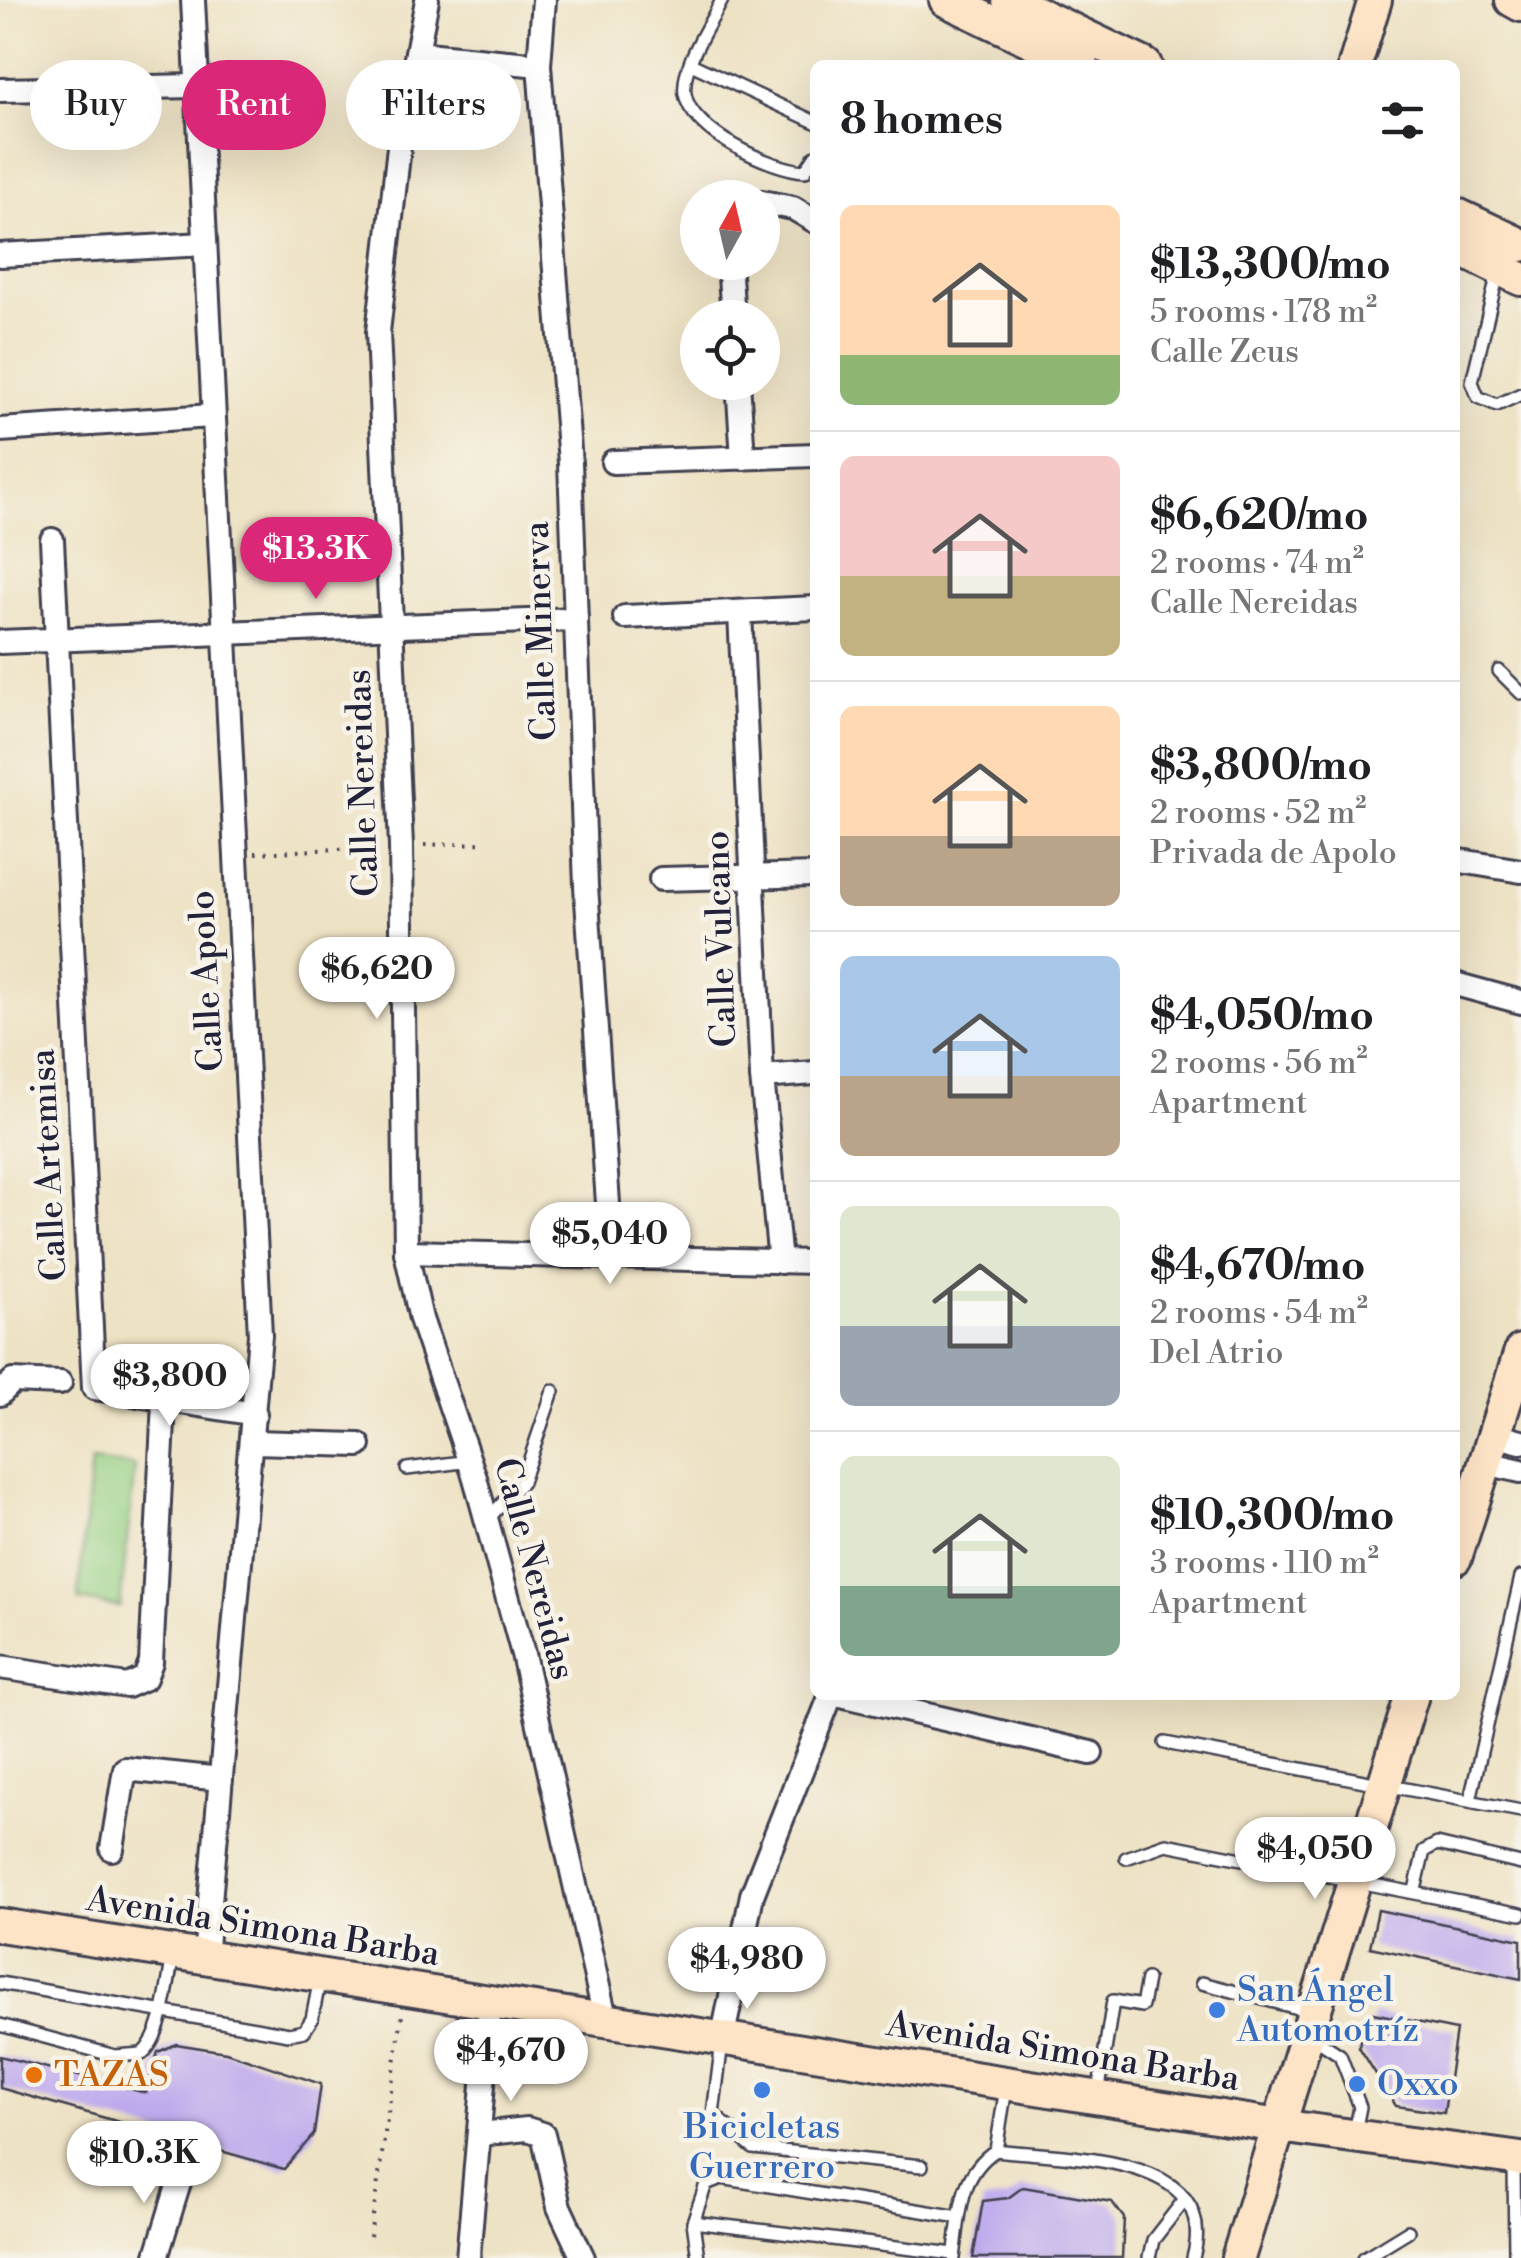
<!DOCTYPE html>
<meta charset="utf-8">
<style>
body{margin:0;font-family:"Libre Bodoni",serif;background:#f2f2f2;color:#202124;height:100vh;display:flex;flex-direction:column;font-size:38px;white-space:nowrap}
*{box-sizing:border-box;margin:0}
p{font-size:32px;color:#757577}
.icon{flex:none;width:55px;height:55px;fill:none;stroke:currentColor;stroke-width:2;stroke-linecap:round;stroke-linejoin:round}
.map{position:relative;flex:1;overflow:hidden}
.drawer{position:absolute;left:810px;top:60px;width:650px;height:1640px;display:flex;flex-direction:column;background:#fff;border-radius:15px;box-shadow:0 10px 40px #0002}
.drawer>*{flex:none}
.banner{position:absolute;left:30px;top:60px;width:630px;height:90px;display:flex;gap:20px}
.needle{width:65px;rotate:8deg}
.tools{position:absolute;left:680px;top:180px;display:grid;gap:20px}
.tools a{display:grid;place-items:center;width:100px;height:100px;border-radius:50%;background:#fff;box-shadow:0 10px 40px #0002;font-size:50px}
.price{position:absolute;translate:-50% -85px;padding:0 22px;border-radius:35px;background:#fff;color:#222;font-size:32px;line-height:65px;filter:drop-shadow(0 2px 5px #0008)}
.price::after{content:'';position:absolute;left:50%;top:60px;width:30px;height:22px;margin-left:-15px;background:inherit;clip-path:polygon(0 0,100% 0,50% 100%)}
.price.selected{background:#db2777;color:#fff}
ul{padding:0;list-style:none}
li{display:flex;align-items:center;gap:30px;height:250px;padding:0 30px}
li+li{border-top:2px solid #e0e0e0}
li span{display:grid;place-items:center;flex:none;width:280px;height:200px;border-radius:15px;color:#555}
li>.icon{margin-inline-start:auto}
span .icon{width:120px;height:120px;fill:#fffc;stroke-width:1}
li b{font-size:42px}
h2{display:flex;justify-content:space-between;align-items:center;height:120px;padding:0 30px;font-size:42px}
.chip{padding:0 35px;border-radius:45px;background:#fff;box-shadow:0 10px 40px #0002;font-size:35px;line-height:90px}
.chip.selected{background:#db2777;color:#fff}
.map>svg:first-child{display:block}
.park{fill:#95d084;stroke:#5c7960;stroke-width:2.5}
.building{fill:#bda9ed}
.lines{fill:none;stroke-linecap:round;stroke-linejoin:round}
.lane-casing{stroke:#413f50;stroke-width:16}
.street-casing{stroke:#413f50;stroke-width:28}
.secondary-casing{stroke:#413f50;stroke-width:38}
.path{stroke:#413f50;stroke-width:4;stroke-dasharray:2.5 8;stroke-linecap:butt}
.lane{stroke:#fff;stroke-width:11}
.street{stroke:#fff;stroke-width:22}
.secondary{stroke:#fee4c6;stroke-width:32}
.shop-dot{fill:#3f7fe0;stroke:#f7f3e8;stroke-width:4}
.food-dot{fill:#e8710a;stroke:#f7f3e8;stroke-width:4}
.labels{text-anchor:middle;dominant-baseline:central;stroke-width:9;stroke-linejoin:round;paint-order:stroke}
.street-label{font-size:35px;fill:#22223b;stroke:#f7f3e8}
.shop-label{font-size:35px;fill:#366cbe;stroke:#f7f3e8;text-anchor:start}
.food-label{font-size:35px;fill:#c56008;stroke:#f7f3e8;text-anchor:start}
</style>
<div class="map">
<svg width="1521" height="2258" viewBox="0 0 1521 2258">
<rect width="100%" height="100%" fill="#f7f3e8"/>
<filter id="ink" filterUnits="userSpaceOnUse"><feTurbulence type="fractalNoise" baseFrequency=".01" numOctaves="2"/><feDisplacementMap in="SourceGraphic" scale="20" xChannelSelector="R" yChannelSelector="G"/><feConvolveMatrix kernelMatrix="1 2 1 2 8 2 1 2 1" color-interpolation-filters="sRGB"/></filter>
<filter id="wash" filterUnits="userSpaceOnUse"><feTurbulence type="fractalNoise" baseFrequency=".0048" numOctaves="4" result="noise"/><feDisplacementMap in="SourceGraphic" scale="40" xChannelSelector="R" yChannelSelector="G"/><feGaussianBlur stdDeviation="2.25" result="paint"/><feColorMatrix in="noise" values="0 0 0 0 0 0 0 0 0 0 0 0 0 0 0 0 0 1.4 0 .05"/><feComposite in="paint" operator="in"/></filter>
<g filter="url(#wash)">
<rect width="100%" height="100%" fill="#eee2c4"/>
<!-- park -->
<path class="park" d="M 91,1461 L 135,1466 L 120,1607 L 78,1600 Z"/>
<g id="blocks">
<!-- building -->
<g class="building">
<path d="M 1378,1910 L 1521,1940 L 1521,1979 L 1370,1947 Z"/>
<path d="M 1373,2013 L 1456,2030 L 1444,2113 L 1396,2106 L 1359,2047 L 1362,2027 L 1370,2029 Z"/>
<path d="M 176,2044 L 226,2052 L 321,2084 L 314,2134 L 284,2169 L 0,2088 L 0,2056 L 146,2093 L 158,2052 Z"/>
<path d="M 1023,2187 L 1112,2202 L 1124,2218 L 1122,2258 L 973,2258 L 983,2201 L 1008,2198 Z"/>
</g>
</g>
</g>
<g filter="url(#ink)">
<use href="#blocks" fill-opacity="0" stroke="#413f50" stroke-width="2.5"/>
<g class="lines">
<!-- lane casing -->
<g class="lane-casing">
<g id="lane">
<path d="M 722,0 C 710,25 681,65 685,94 C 691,132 771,169 805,171 L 815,156"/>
<path d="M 691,64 L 815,122"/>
<path d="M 1498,273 L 1472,382 L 1478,397 L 1497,405 L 1521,394"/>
<path d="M 1499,671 L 1521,693"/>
<path d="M 407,1469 L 470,1461"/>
<path d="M 487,1520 L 522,1482 L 553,1391"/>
<path d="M 1165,1743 L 1521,1811"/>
<path d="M 1470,1800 L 1521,1577"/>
<path d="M 1126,1858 L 1166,1844 L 1521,1914"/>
<path d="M 1415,1890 L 1424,1851 L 1437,1844 L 1521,1864"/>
<path d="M 0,1983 L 289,2034 L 304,2031 L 312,2019 L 320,1978"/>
<path d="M 1202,1983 L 1309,2011"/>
<path d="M 0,2025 L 115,2056 L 142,2054 C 164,2035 167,1984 173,1956"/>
<path d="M 1311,2036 L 1340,2055 L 1360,2107 L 1355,2132"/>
<path d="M 722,2042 L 713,2114 L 753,2148 L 922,2166"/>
<path d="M 1098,2094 L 1113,2001 L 1142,2006 L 1147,1979"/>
<path d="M 996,2150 C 1062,2159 1222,2151 1193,2258"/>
<path d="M 1514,2162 L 1515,2258"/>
<path d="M 693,2222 L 698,2258"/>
<path d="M 954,2254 L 693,2222 L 706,2184 L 721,2178 L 959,2217"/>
<path d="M 954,2258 C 960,2216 958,2175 996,2150 L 1006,2088"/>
<path d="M 1149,2258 L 1153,2240 L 1185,2199"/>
<path d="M 1364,2258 L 1408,2231"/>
</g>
</g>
<!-- street casing -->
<g class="street-casing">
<g id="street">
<path d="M 193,0 L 260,1335 L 205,1958"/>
<path d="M 427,0 L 399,147 L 378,332 L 401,846 L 406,1252 L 421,1319 L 475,1478 L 523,1654 L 606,2022"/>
<path d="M 544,0 L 539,65 L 570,463 L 586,886 L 612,1261"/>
<path d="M 417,53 L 539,65"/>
<path d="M 0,90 L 197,86"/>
<path d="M 762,202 L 793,208 L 815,221"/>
<path d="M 0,255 L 205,244"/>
<path d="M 729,262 L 733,318"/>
<path d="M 738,382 L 743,458"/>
<path d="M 0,430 L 212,416"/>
<path d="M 613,462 L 815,455"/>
<path d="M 52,540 L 94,1388 L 255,1414"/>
<path d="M 740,613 L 762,1077 L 780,1262"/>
<path d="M 625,617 L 815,608"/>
<path d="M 0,642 L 576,619"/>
<path d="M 1455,860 L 1521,871"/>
<path d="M 661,879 L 815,875"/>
<path d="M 1455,984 L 1521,1002"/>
<path d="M 762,1077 L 815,1073"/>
<path d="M 406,1252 L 815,1262"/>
<path d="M 0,1394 L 13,1381 L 60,1383"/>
<path d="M 1494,1435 L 1521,1442"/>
<path d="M 253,1442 L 359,1445"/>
<path d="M 1486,1463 L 1521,1471"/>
<path d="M 0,1667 L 127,1686 L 145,1678 L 151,1662 L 164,1402"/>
<path d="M 841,1695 L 1091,1753"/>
<path d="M 112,1849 L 125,1769 L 221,1779"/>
<path d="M 722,2040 L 752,1895 L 831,1695"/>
<path d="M 480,2134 L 527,2129 L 543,2134 L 559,2207 L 583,2258"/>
<path d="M 156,2258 L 183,2170"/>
<path d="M 468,2258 L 490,2004"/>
</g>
</g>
<!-- secondary casing -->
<g class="secondary-casing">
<g id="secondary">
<path d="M 946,0 L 1082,65"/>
<path d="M 1009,0 L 1145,65"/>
<path d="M 1512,0 L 1521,5"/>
<path d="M 1355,65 L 1375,0"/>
<path d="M 1455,214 L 1521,245"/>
<path d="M 1455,247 L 1521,279"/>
<path d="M 1455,1558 L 1521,1351"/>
<path d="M 0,1925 L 1279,2126 L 1521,2159"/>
<path d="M 1238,2258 L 1412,1695"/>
</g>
</g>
<!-- path -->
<g class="path">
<path d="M 424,845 L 485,843"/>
<path d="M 255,853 L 380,847"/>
<path d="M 370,2237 L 402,2015"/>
</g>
<!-- lane -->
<use href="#lane" class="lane"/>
<!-- street -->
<use href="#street" class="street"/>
<!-- secondary -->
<use href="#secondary" class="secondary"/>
</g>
</g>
<!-- markers -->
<g class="shop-dot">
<circle cx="1217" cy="2010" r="10"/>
<circle cx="1357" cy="2084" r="10"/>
<circle cx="762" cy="2090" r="10"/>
</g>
<circle class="food-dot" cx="34" cy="2075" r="10"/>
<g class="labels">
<!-- street labels -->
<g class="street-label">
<text transform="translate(541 631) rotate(-92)">Calle Minerva</text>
<text transform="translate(363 783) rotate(-92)">Calle Nereidas</text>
<text transform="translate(721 939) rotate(-92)">Calle Vulcano</text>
<text transform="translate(207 981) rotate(-93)">Calle Apolo</text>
<text transform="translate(49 1165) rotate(-93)">Calle Artemisa</text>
<text transform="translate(534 1569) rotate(75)">Calle Nereidas</text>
<text transform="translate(263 1927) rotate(9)">Avenida Simona Barba</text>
<text transform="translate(1063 2052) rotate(9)">Avenida Simona Barba</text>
</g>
<!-- shop labels -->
<g class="shop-label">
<text x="1237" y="1990">San Ángel<tspan x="1237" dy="40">Automotríz</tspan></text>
<text x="1377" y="2084">Oxxo</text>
<text x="762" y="2127" text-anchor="middle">Bicicletas<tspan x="762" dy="40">Guerrero</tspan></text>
</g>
<!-- food labels -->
<g class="food-label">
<text x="54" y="2075">TAZAS</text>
</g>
</g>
</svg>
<div class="tools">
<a><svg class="needle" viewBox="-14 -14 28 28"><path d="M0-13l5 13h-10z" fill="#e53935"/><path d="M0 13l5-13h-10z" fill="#757577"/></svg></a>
<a><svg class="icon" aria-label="locate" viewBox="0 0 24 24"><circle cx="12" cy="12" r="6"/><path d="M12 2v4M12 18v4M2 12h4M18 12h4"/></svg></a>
</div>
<b class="price selected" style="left:316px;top:602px">$13.3K</b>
<b class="price" style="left:377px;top:1022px">$6,620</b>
<b class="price" style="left:610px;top:1287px">$5,040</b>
<b class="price" style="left:170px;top:1429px">$3,800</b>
<b class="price" style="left:1315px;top:1902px">$4,050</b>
<b class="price" style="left:747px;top:2012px">$4,980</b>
<b class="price" style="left:511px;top:2104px">$4,670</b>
<b class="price" style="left:144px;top:2206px">$10.3K</b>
<div class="banner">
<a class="chip">Buy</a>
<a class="chip selected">Rent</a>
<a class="chip">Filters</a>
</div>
<section class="drawer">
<h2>8 homes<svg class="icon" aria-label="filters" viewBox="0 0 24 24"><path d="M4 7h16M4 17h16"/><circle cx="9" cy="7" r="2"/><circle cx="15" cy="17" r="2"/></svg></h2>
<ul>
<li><span style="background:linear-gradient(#ffd9b3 75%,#8fb573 0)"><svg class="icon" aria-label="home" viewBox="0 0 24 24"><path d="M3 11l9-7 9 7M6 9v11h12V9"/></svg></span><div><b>$13,300/mo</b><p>5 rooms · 178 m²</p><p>Calle Zeus</p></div></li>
<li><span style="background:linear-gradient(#f6c9c9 60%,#c2b280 0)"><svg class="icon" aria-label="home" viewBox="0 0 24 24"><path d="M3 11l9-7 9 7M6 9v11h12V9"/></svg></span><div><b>$6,620/mo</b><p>2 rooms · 74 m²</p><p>Calle Nereidas</p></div></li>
<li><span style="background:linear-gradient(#ffd9b3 65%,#b9a48a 0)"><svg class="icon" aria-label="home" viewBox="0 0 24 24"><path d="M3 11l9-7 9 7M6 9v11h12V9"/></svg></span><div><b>$3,800/mo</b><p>2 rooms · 52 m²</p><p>Privada de Apolo</p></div></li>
<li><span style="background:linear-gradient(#a9c7e8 60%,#b9a48a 0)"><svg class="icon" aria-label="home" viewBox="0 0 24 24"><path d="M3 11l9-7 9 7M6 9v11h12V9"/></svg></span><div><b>$4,050/mo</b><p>2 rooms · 56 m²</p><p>Apartment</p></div></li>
<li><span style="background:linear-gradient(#dfe7d0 60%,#9aa5b1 0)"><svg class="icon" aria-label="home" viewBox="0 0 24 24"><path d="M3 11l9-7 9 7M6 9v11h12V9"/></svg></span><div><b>$4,670/mo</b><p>2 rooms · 54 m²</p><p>Del Atrio</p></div></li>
<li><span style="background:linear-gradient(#dfe7d0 65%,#7fa58c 0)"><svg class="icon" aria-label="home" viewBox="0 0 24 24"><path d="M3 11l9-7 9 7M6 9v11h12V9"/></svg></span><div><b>$10,300/mo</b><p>3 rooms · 110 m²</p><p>Apartment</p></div></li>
</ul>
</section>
</div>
